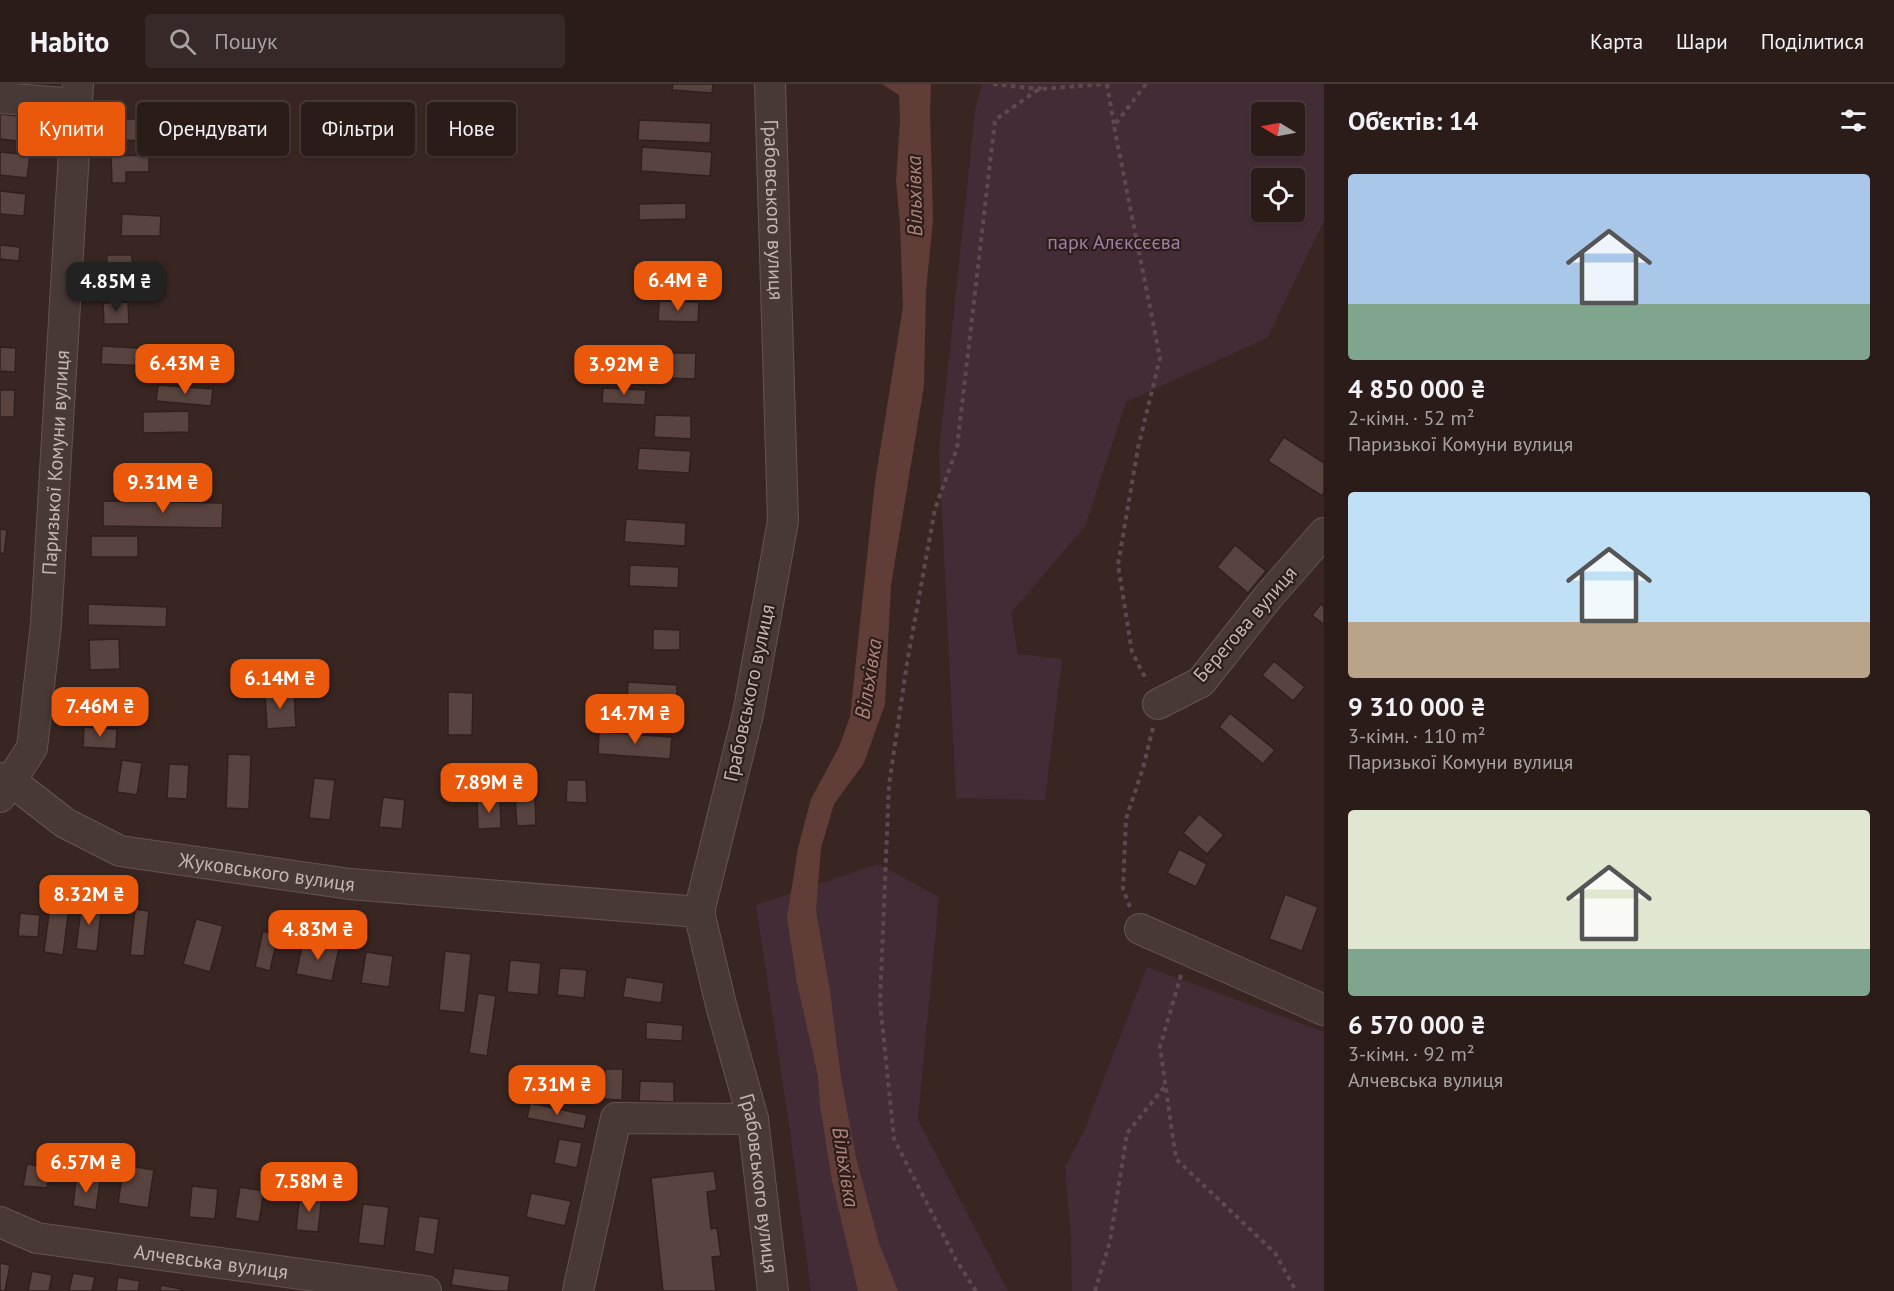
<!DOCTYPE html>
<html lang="uk">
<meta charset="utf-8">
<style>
body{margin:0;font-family:"PT Sans",sans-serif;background:#372927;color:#f1f3f6;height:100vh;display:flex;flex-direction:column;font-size:22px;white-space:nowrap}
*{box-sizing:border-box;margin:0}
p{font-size:20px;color:#a6a1a2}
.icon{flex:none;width:33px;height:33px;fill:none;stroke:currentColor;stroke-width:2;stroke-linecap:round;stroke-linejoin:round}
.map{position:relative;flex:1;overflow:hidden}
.details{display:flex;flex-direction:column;background:#2b1c1a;width:570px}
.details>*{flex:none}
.hud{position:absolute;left:18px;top:18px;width:570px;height:54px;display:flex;gap:12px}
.needle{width:39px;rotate:280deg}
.buttons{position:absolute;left:1251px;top:18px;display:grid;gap:12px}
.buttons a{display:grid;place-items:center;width:54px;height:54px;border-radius:6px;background:#2b1c1a;box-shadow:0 2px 4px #0004,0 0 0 2px #473a39;font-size:30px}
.price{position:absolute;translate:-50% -51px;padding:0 14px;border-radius:12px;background:#ea580c;color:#fff;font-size:20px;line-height:39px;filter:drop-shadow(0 2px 3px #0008)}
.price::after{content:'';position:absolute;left:50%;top:36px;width:18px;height:14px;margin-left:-9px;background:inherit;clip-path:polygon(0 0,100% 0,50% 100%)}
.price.active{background:#222;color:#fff}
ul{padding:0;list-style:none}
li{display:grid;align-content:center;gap:12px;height:318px;padding:0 24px}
li span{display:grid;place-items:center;height:186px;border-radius:6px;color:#555}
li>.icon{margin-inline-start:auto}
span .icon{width:108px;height:108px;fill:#fffc;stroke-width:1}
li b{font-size:26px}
h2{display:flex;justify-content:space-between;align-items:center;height:72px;padding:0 24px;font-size:26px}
.tag{padding:0 21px;border-radius:6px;background:#2b1c1a;box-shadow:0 2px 4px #0004,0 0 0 2px #473a39;font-size:21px;line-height:54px}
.tag.active{background:#ea580c;color:#fff}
header{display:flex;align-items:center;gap:36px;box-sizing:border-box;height:84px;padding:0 30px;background:#2b1c1a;border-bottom:2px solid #473a39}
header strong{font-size:28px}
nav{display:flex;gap:33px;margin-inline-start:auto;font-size:21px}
.search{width:420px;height:54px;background:#372927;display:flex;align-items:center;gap:15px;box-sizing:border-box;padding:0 21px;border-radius:6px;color:#a6a1a2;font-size:22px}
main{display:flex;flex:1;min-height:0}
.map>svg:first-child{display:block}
.green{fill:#442c37;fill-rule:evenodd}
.water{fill:#603d36}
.building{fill:#59433e;stroke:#30201d;stroke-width:1.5}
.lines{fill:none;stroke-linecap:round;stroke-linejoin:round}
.minor-casing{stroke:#645450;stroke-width:32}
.path{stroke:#5e494f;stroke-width:4;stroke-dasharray:4.5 4.5;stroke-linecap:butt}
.minor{stroke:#493936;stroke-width:30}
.labels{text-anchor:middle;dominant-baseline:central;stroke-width:4.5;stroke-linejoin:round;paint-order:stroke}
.street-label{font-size:20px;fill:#c5b5b0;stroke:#2e1e1b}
.park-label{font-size:20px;fill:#9e7fa5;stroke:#2e1e1b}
.water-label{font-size:21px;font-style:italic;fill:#ad8279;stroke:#2e1e1b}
</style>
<header>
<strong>Habito</strong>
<div class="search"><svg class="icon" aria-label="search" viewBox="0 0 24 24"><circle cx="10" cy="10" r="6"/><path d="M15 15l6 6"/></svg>Пошук</div>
<nav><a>Карта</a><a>Шари</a><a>Поділитися</a></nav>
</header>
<main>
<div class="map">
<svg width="1324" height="1207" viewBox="0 0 1324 1207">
<rect width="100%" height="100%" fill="#392622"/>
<!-- green -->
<g class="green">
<path d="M 982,0 L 1324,0 L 1324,137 L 1267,254 L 1126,318 L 1085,442 L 1011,529 L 1018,570 L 1062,575 L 1045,716 L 956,714 L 939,368 L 975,27 ZM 1262,28 L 1294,28 L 1294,62 L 1262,62 ZM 1262,94 L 1294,94 L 1294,128 L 1262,128 Z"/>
<path d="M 878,780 L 939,813 L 918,1036 L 1008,1207 L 811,1207 L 790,1048 L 756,821 Z"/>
<path d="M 1147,883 L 1324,948 L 1324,1207 L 1072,1207 L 1071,1155 L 1065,1083 L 1084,1047 Z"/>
</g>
<!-- water -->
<path class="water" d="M 882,0 L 931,0 L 930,28 L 933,136 L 926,207 L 924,302 L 891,501 L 885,620 L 864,679 L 834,720 L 821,764 L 816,827 L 830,907 L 841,994 L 856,1074 L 879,1159 L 898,1207 L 858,1207 L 832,1097 L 820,1021 L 818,992 L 797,899 L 787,834 L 798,764 L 811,715 L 839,663 L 850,633 L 875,398 L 903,223 L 900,140 L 896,97 L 900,37 L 899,11 Z"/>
<!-- building -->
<g class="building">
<path d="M 673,0 L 713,0 L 712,9 L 672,6 Z"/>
<path d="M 0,30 L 28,33 L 26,58 L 0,55 Z"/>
<path d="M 115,35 L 159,35 L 158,57 L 114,56 Z"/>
<path d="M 639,36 L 711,39 L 710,59 L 638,56 Z"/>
<path d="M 642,63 L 712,68 L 710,92 L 641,87 Z"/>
<path d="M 0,68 L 30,71 L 27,94 L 0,91 Z"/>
<path d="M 149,71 L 149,88 L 126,88 L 126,99 L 112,99 L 111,72 Z"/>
<path d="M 0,107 L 26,110 L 24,132 L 0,130 Z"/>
<path d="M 686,119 L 686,135 L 639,136 L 639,120 Z"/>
<path d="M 122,130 L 161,132 L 160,152 L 121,152 Z"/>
<path d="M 0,161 L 20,163 L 19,177 L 0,175 Z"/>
<path d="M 107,171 L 132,171 L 132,198 L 106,198 Z"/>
<path d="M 644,181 L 698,182 L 697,204 L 644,203 Z"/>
<path d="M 659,217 L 699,218 L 698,238 L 658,237 Z"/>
<path d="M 128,218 L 129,240 L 104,240 L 103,219 Z"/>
<path d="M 102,262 L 173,266 L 172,283 L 101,280 Z"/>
<path d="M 0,263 L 16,264 L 15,288 L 0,287 Z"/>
<path d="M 666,269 L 696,269 L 695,295 L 666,294 Z"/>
<path d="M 158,301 L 213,305 L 211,322 L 156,317 Z"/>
<path d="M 603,304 L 646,306 L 645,321 L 602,319 Z"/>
<path d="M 0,306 L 15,306 L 14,333 L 0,333 Z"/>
<path d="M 189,327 L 189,348 L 143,349 L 143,328 Z"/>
<path d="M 655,331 L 691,332 L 691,355 L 654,353 Z"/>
<path d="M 1284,353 L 1324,379 L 1324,408 L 1322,412 L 1268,377 Z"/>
<path d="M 639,364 L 691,367 L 689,389 L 637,386 Z"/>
<path d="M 103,417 L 223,419 L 222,444 L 103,442 Z"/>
<path d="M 626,435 L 686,439 L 685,462 L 624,458 Z"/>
<path d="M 0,445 L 7,446 L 4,470 L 0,469 Z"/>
<rect x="91" y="452" width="47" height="21"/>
<path d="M 1235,461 L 1266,487 L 1248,509 L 1217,483 Z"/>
<path d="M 630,481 L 679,483 L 678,504 L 629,502 Z"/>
<path d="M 88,520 L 167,523 L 166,543 L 88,541 Z"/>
<path d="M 1321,520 L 1324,523 L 1324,541 L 1312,531 Z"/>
<path d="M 653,545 L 680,546 L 680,566 L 653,566 Z"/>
<path d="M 119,555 L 120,585 L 90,586 L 89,556 Z"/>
<path d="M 1274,577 L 1305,603 L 1293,617 L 1262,591 Z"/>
<path d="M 628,598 L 677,601 L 677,619 L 627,617 Z"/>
<path d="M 294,607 L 296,643 L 267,645 L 265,609 Z"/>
<path d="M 448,608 L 473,609 L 472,651 L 448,651 Z"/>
<path d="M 1230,629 L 1275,666 L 1263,680 L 1219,643 Z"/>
<path d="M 84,643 L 117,645 L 116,665 L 83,663 Z"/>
<path d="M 599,648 L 672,653 L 670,675 L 598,670 Z"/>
<path d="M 228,670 L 251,671 L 249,725 L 226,724 Z"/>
<path d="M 122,676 L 142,679 L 137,711 L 117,708 Z"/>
<path d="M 169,680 L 189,681 L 187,715 L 167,714 Z"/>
<path d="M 314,694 L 335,696 L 330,736 L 309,734 Z"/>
<path d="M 567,696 L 586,696 L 587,719 L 566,718 Z"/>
<path d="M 383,713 L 405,716 L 402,745 L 379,743 Z"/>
<path d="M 535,713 L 536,741 L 517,742 L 515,714 Z"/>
<path d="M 500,715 L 501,744 L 478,745 L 477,716 Z"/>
<path d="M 1199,730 L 1224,751 L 1207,770 L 1183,749 Z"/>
<path d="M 1179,765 L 1207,780 L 1196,803 L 1167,789 Z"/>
<path d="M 1285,810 L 1318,823 L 1302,867 L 1269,855 Z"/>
<path d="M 51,813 L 70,816 L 63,871 L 44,868 Z"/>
<path d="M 82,816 L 102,818 L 97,867 L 76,865 Z"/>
<path d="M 135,825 L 149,827 L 144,872 L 130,871 Z"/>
<path d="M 20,829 L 40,831 L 38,853 L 18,852 Z"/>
<path d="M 196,835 L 223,842 L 210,888 L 183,880 Z"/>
<path d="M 263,847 L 278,851 L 270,887 L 255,883 Z"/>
<path d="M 303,857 L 339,864 L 332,897 L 296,890 Z"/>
<path d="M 445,867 L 471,870 L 465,929 L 439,926 Z"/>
<path d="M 366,868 L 393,872 L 389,903 L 361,899 Z"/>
<path d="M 510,876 L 541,879 L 538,911 L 507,908 Z"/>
<path d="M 560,884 L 587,886 L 584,914 L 557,911 Z"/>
<path d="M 626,893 L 664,899 L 661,919 L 623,913 Z"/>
<path d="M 478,909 L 496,912 L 487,972 L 469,969 Z"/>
<path d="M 646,938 L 683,941 L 682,957 L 646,955 Z"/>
<path d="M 605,985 L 623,985 L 622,1016 L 604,1015 Z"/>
<path d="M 640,997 L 674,998 L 674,1018 L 639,1017 Z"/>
<path d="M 530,1019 L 587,1031 L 584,1045 L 527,1034 Z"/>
<path d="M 559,1055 L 582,1059 L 577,1084 L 554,1079 Z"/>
<path d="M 27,1080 L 51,1084 L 47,1104 L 23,1102 Z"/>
<path d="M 124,1081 L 154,1086 L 148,1124 L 118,1119 Z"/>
<path d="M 714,1087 L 717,1106 L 707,1108 L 711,1145 L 717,1144 L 721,1172 L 712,1173 L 716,1207 L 663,1207 L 651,1094 Z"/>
<path d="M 76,1094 L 100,1097 L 96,1126 L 73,1122 Z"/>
<path d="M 192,1102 L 218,1105 L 215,1135 L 189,1133 Z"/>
<path d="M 240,1103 L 264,1107 L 259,1138 L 235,1134 Z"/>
<path d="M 531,1109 L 571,1117 L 565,1142 L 526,1133 Z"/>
<path d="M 300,1110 L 322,1112 L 318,1148 L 296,1146 Z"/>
<path d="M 363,1120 L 389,1123 L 384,1162 L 358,1159 Z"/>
<path d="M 419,1132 L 439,1135 L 434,1171 L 414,1167 Z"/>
<path d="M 0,1179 L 10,1181 L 5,1207 L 0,1207 Z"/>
<path d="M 454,1184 L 510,1192 L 508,1207 L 493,1207 L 451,1201 Z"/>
<path d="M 32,1187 L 52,1191 L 49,1207 L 28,1207 Z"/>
<path d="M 73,1189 L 95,1193 L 92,1207 L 69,1207 Z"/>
<path d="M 118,1193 L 140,1197 L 138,1207 L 116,1207 Z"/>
<path d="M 161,1201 L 182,1205 L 182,1207 L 160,1207 Z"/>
</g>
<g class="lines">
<!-- minor casing -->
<g class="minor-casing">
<g id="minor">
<path id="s1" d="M 770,0 L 783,437 L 748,630 L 699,828 L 721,921 L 753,1035 L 773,1207"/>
<path d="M 0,14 L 77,20"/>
<path d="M 1158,620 L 1201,598 L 1268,513 L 1324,449"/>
<path id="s2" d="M 0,694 L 11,697 L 65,739 L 120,767 L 350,800 L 699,828"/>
<path id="s3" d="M 0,713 L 32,664 L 46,540 L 78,0"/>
<path d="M 1140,845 L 1324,926"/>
<path id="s4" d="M 0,1138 L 37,1154 L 426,1207"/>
<path d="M 578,1207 L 616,1034 L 753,1035"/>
</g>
</g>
<!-- path -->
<g class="path">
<path d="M 993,0 L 1039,5 L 1043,0"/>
<path d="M 1107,0 L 1114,41"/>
<path d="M 1146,0 L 1114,42 L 1160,274 L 1138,364 L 1118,481 L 1132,568 L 1147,597"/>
<path d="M 1130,823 L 1123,805 L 1126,735 L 1143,684 L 1153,644"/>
<path d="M 1181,891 L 1160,963 L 1176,1075 L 1275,1169 L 1296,1207"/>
<path d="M 976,1207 L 956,1176 L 894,1055 L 880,918 L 889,701 L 907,579 L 935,425 L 957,364 L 995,36 L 1039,5 L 1107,0"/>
<path d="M 1095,1207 L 1110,1157 L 1127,1049 L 1165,1002"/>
</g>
<!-- minor -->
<use href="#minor" class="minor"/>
</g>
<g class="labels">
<!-- street labels -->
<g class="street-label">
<text stroke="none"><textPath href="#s1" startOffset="126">Грабовського вулиця</textPath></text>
<text stroke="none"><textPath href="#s3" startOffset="345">Паризької Комуни вулиця</textPath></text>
<text transform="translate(1245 540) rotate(-49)">Берегова вулиця</text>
<text transform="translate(749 609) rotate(-78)">Грабовського вулиця</text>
<text stroke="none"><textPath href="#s2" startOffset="290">Жуковського вулиця</textPath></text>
<text stroke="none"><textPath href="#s1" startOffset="1116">Грабовського вулиця</textPath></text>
<text stroke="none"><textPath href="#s4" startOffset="216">Алчевська вулиця</textPath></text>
</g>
<!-- park labels -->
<g class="park-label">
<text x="1114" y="158">парк Алєксєєва</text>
</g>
<!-- water labels -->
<g class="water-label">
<text transform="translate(914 112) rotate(-91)">Вільхівка</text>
<text transform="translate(868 595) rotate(-81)">Вільхівка</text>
<text transform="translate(846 1083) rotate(81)">Вільхівка</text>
</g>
</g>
</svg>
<div class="buttons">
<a><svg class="needle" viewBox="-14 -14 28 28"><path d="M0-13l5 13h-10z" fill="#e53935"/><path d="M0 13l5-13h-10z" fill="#a6a1a2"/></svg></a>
<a><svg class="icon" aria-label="locate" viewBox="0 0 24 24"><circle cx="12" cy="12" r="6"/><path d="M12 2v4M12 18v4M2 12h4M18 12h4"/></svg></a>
</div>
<b class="price" style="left:678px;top:228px">6.4M ₴</b>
<b class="price active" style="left:116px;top:229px">4.85M ₴</b>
<b class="price" style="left:185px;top:311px">6.43M ₴</b>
<b class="price" style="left:624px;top:312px">3.92M ₴</b>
<b class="price" style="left:163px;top:430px">9.31M ₴</b>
<b class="price" style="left:280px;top:626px">6.14M ₴</b>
<b class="price" style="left:100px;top:654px">7.46M ₴</b>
<b class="price" style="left:635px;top:661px">14.7M ₴</b>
<b class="price" style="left:489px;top:730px">7.89M ₴</b>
<b class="price" style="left:89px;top:842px">8.32M ₴</b>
<b class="price" style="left:318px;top:877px">4.83M ₴</b>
<b class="price" style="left:557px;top:1032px">7.31M ₴</b>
<b class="price" style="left:86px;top:1110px">6.57M ₴</b>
<b class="price" style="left:309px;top:1129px">7.58M ₴</b>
<div class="hud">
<a class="tag active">Купити</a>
<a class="tag">Орендувати</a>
<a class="tag">Фільтри</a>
<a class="tag">Нове</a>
</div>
</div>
<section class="details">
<h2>Об’єктів: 14<svg class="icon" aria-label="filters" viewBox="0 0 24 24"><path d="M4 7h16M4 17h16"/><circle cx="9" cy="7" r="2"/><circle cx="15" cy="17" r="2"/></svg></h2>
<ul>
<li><span style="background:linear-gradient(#a9c7e8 70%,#7fa58c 0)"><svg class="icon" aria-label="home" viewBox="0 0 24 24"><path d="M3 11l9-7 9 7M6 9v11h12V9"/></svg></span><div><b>4 850 000 ₴</b><p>2-кімн. · 52 m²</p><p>Паризької Комуни вулиця</p></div></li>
<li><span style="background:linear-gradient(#bfe0f5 70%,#b9a48a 0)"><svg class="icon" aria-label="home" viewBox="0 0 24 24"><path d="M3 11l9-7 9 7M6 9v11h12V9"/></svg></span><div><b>9 310 000 ₴</b><p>3-кімн. · 110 m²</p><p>Паризької Комуни вулиця</p></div></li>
<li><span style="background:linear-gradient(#dfe7d0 75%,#7fa58c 0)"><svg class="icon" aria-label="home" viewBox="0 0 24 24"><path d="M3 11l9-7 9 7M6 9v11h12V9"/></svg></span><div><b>6 570 000 ₴</b><p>3-кімн. · 92 m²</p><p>Алчевська вулиця</p></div></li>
</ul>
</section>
</main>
